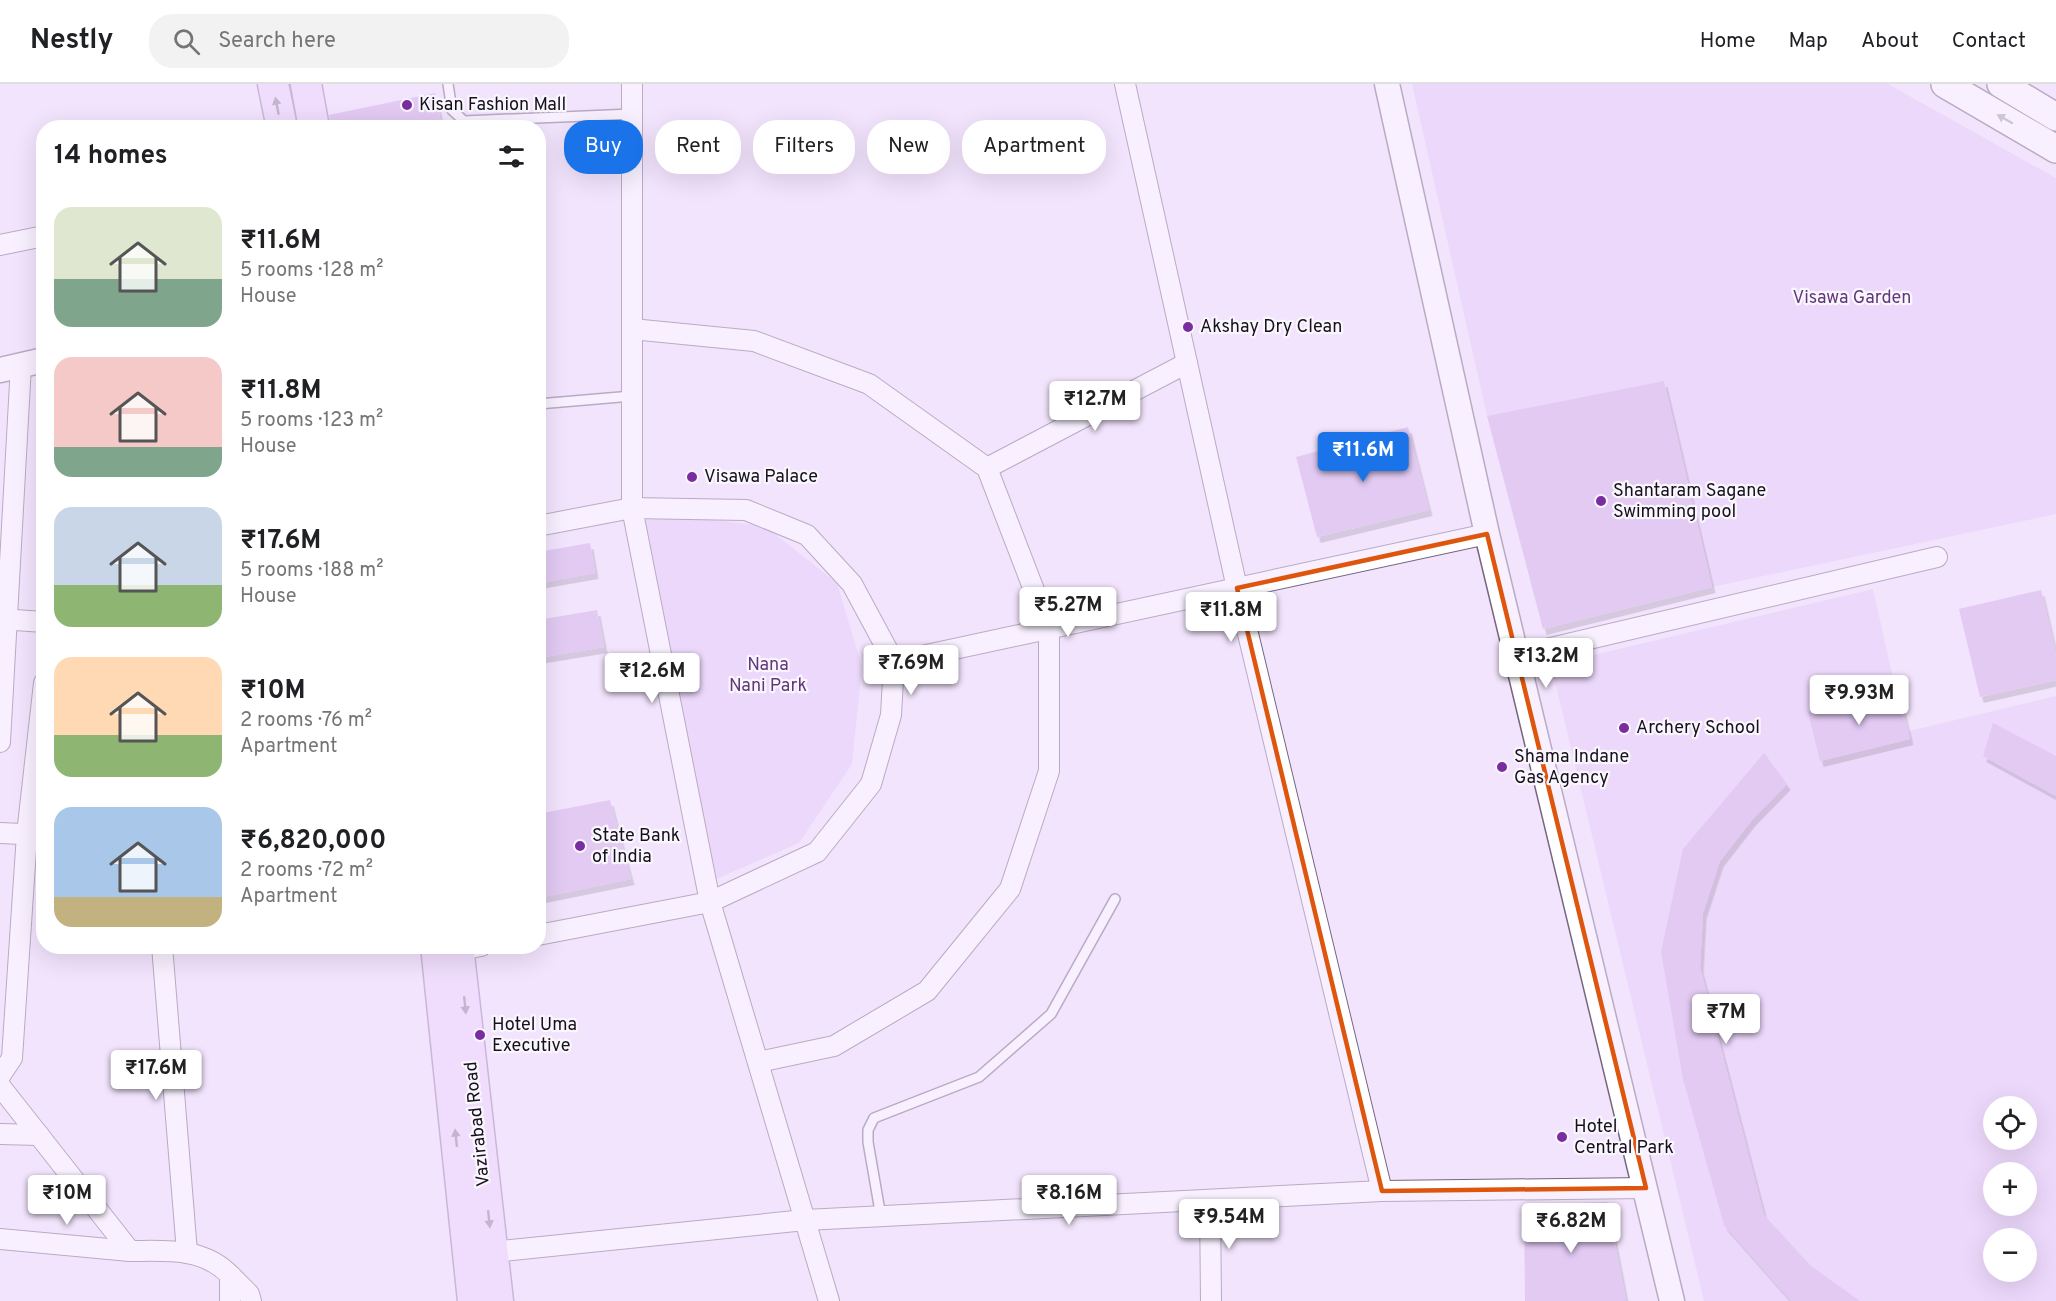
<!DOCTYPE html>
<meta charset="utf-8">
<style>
body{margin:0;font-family:Overpass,sans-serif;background:#f2f2f2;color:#202124;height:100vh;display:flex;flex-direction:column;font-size:22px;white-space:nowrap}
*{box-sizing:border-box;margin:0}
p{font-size:20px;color:#757577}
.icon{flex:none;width:33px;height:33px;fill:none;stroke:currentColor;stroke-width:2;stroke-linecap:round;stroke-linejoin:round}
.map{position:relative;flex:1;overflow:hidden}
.side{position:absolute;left:36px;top:36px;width:510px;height:834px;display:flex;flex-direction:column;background:#fff;border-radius:24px;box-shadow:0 6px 24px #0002}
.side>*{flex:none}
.hud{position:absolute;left:564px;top:36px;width:570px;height:54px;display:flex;gap:12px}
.controls{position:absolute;left:1983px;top:1012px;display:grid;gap:12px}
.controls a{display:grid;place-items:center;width:54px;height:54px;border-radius:50%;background:#fff;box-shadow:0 6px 24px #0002;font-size:30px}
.price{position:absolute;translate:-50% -51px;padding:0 14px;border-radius:6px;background:#fff;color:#222;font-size:20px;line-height:39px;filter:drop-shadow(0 2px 3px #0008)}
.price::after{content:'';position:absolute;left:50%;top:36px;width:18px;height:14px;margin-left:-9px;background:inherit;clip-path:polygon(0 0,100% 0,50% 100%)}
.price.active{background:#1a73e8;color:#fff}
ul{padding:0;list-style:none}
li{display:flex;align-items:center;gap:18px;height:150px;padding:0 18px}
li span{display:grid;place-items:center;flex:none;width:168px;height:120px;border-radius:18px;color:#555}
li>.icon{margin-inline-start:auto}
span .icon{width:72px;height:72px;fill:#fffc;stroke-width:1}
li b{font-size:26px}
h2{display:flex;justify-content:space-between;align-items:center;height:72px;padding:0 18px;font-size:26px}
.tag{padding:0 21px;border-radius:24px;background:#fff;box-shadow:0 6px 24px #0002;font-size:21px;line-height:54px}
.tag.active{background:#1a73e8;color:#fff}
header{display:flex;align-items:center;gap:36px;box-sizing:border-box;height:84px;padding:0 30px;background:#fff;border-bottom:2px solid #e0e0e0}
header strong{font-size:28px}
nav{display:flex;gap:33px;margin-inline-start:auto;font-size:21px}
.search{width:420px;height:54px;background:#f2f2f2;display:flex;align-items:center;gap:15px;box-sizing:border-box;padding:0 21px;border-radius:24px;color:#757577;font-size:22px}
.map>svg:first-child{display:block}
.green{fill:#e5c9f8;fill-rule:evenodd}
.building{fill:#cfabe6;filter:url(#shadow)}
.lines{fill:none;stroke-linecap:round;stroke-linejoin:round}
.service-casing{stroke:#766680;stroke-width:12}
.minor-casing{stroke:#766680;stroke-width:22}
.tertiary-casing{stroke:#766680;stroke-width:27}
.secondary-casing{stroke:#766680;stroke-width:30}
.primary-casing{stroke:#9a7fac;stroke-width:33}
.service{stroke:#fff;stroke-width:9}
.minor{stroke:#fff;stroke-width:20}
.tertiary{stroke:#fff;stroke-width:24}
.secondary{stroke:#fff;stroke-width:27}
.primary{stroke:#edd6fc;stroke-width:30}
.oneway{fill:#8c7d96}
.oneway2{fill:#a29fa3}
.marked{fill:none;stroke:#de550d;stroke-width:4.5;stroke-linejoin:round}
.poi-dot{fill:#792d9f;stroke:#faf6fd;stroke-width:2}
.labels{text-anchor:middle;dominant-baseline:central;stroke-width:4.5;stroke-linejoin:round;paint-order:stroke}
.poi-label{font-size:18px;fill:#16101a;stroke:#faf6fd;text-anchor:start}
.park-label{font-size:18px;fill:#64377d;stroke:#faf6fd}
.street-label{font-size:18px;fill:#16101a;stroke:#faf6fd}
</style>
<header>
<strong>Nestly</strong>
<div class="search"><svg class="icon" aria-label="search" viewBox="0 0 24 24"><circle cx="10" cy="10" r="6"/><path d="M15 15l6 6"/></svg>Search here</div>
<nav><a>Home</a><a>Map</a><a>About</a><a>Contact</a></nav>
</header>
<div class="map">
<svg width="2056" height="1217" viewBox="0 0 2056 1217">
<defs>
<filter id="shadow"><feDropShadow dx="3.5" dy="6" stdDeviation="0" flood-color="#0004"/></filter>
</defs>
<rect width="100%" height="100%" fill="#f3e4fd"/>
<!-- green -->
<g class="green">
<path d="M 1412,0 L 1888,0 L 2056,94 L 2056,430 L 1712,503 L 1664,298 L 1487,332 Z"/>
<path d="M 698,434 L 765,442 L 837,499 L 862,583 L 852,680 L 799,759 L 714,796 L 640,436 Z"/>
<path d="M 1873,505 L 1905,648 L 2056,612 L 2056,1217 L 1704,1217 L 1551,581 ZM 1994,1023 L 2026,1023 L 2026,1056 L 1994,1056 ZM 1994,1089 L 2026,1089 L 2026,1122 L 1994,1122 ZM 1994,1155 L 2026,1155 L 2026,1188 L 1994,1188 Z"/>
</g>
<!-- building -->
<g class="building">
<path d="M 435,9 L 442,44 L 331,44 L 329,31 Z"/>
<path d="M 1664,297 L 1712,503 L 1543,545 L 1487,332 Z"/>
<path d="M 1408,343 L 1429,426 L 1317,453 L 1296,373 Z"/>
<path d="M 590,459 L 595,489 L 538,499 L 538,468 Z"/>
<path d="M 2041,506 L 2056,571 L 2056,596 L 1980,613 L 1959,525 Z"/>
<path d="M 597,526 L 604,563 L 538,574 L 538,536 Z"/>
<path d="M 1898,606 L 1910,655 L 1820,677 L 1808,628 Z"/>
<path d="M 1993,639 L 2056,672 L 2056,712 L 1983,672 Z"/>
<path d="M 1764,669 L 1787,700 L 1752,736 L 1720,777 L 1703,829 L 1700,883 L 1764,1131 L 1811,1182 L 1860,1217 L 1791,1217 L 1724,1141 L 1683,995 L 1661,868 L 1683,765 Z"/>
<path d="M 610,716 L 631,795 L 538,814 L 538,730 Z"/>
<path d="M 1607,1118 L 1626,1217 L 1525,1217 L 1524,1121 Z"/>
</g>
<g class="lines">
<!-- service casing -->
<g class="service-casing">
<g id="service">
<path d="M 448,0 L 452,26 L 464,37 L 632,30"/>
<path d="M 538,320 L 632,312"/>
<path d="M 881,1133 L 868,1058 L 868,1046 L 874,1034 L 979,993 L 1051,930 L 1115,815"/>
</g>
</g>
<!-- minor casing -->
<g class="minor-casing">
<g id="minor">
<path d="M 632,0 L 632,424 L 710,818 L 829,1217"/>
<path d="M 1125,0 L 1237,504 L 1382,1107"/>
<path d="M 0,161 L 44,152"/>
<path d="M 632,245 L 754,257 L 869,300 L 987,384 L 1049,545 L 1049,687 L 1010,805 L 927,907 L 834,962 L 758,978"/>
<path d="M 987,384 L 1187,279"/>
<path d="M 538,442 L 632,424 L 746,426 L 807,451 L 852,500 L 894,578 L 891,631 L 871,700 L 817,768 L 710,818 L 538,851"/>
<path d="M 0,535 L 44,538"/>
<path d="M 1515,567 L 1538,567 L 1937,473"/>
<path d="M 894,578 L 1487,450"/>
<path d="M 0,658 L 21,281"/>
<path d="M 0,749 L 44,751"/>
<path d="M 162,862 L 187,1168"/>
<path d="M 449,868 L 481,862"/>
<path d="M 0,992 L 12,974 L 27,750 L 44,599"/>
<path d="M 0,1002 L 130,1167 C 166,1167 203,1163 230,1191 L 230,1217"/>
<path d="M 0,1050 L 39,1051"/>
<path d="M 1210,1116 L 1211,1217"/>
<path d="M 0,1155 L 130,1167"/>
<path d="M 492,1168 L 805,1136 L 1382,1107 L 1646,1104"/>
<path d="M 230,1191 L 249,1210 L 251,1217"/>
</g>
</g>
<!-- tertiary casing -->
<g class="tertiary-casing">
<g id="tertiary">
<path d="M 1387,0 L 1487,450 L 1672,1217"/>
<path d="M 0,286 L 44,276"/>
</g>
</g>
<!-- secondary casing -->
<g class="secondary-casing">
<g id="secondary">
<path d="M 1945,0 L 2056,65"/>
<path d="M 2001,0 L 2056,33"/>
</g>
</g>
<!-- primary casing -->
<g class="primary-casing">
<g id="primary">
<path d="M 273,0 L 282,44"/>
<path d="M 306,0 L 314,44"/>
<path d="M 436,862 L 473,1217"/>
<path d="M 458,862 L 498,1217"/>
</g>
</g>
<!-- service -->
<use href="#service" class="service"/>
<!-- minor -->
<use href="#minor" class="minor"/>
<!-- tertiary -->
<use href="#tertiary" class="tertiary"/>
<!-- secondary -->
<use href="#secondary" class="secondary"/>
<!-- primary -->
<use href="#primary" class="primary"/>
</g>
<!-- one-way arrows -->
<defs><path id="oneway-solid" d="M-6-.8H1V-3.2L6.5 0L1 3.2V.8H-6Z" transform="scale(1.5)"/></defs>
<g class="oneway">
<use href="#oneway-solid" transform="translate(277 22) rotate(-101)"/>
<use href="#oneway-solid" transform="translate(465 921) rotate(84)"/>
<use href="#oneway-solid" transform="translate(456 1054) rotate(-96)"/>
<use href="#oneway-solid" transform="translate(489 1135) rotate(84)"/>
</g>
<use class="oneway2" href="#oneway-solid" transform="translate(2005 35) rotate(-150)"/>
<!-- marked area -->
<path d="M0 0H2056V1217H0ZM 1487,450 L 1646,1104 L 1382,1107 L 1237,504 Z" fill="#f3e4fd" fill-opacity=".55" fill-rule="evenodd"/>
<path class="marked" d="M 1487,450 L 1646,1104 L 1382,1107 L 1237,504 Z"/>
<!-- markers -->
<g class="poi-dot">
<circle cx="407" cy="21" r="6"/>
<circle cx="1188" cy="243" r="6"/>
<circle cx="692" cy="393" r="6"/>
<circle cx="1601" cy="417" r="6"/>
<circle cx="1624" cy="644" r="6"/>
<circle cx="1502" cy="683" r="6"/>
<circle cx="580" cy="762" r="6"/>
<circle cx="480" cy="951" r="6"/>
<circle cx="1562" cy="1053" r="6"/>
</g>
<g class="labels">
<!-- poi labels -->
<g class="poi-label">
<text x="419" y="21">Kisan Fashion Mall</text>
<text x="1200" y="243">Akshay Dry Clean</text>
<text x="704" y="393">Visawa Palace</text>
<text x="1613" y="407">Shantaram Sagane<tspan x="1613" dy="21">Swimming pool</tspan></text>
<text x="1636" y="644">Archery School</text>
<text x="1514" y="673">Shama Indane<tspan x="1514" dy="21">Gas Agency</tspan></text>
<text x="592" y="752">State Bank<tspan x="592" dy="21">of India</tspan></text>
<text x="492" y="941">Hotel Uma<tspan x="492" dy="21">Executive</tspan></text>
<text x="1574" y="1043">Hotel<tspan x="1574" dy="21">Central Park</tspan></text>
</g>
<!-- park labels -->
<g class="park-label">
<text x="1852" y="214">Visawa Garden</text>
<text x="768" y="581">Nana<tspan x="768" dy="21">Nani Park</tspan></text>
</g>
<!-- street labels -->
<g class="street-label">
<text transform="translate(478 1040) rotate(-96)">Vazirabad Road</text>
</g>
</g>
</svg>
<div class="controls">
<a><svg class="icon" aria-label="locate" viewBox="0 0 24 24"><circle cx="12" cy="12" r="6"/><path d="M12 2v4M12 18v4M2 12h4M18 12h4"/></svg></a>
<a>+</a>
<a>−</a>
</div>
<b class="price" style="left:1095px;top:348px">₹12.7M</b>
<b class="price active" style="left:1363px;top:399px">₹11.6M</b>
<b class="price" style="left:1068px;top:554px">₹5.27M</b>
<b class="price" style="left:1231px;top:559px">₹11.8M</b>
<b class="price" style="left:1546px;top:605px">₹13.2M</b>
<b class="price" style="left:911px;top:612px">₹7.69M</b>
<b class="price" style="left:652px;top:620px">₹12.6M</b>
<b class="price" style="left:1859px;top:642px">₹9.93M</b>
<b class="price" style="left:1726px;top:961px">₹7M</b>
<b class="price" style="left:156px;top:1017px">₹17.6M</b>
<b class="price" style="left:67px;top:1142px">₹10M</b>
<b class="price" style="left:1069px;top:1142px">₹8.16M</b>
<b class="price" style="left:1229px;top:1166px">₹9.54M</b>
<b class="price" style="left:1571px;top:1170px">₹6.82M</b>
<div class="hud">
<a class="tag active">Buy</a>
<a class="tag">Rent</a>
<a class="tag">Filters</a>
<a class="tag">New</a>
<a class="tag">Apartment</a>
</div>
<section class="side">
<h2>14 homes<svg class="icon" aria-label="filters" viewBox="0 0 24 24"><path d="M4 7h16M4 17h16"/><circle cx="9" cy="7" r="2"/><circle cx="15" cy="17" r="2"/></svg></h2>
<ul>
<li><span style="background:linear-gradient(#dfe7d0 60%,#7fa58c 0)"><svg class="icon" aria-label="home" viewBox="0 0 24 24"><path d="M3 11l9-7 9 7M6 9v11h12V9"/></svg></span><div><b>₹11.6M</b><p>5 rooms · 128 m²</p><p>House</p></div></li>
<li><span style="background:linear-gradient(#f6c9c9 75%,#7fa58c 0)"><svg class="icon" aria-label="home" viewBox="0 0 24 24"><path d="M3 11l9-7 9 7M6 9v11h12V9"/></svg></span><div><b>₹11.8M</b><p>5 rooms · 123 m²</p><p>House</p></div></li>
<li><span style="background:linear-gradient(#c9d6e8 65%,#8fb573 0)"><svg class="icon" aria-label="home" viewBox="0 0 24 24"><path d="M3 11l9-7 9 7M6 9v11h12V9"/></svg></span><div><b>₹17.6M</b><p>5 rooms · 188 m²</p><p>House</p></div></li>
<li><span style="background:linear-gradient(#ffd9b3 65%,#8fb573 0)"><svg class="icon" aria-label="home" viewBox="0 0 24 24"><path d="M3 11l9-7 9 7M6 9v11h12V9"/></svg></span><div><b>₹10M</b><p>2 rooms · 76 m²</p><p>Apartment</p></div></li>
<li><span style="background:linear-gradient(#a9c7e8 75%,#c2b280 0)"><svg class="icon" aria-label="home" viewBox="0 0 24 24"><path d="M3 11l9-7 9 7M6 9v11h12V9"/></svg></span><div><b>₹6,820,000</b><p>2 rooms · 72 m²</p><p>Apartment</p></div></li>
</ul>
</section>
</div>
